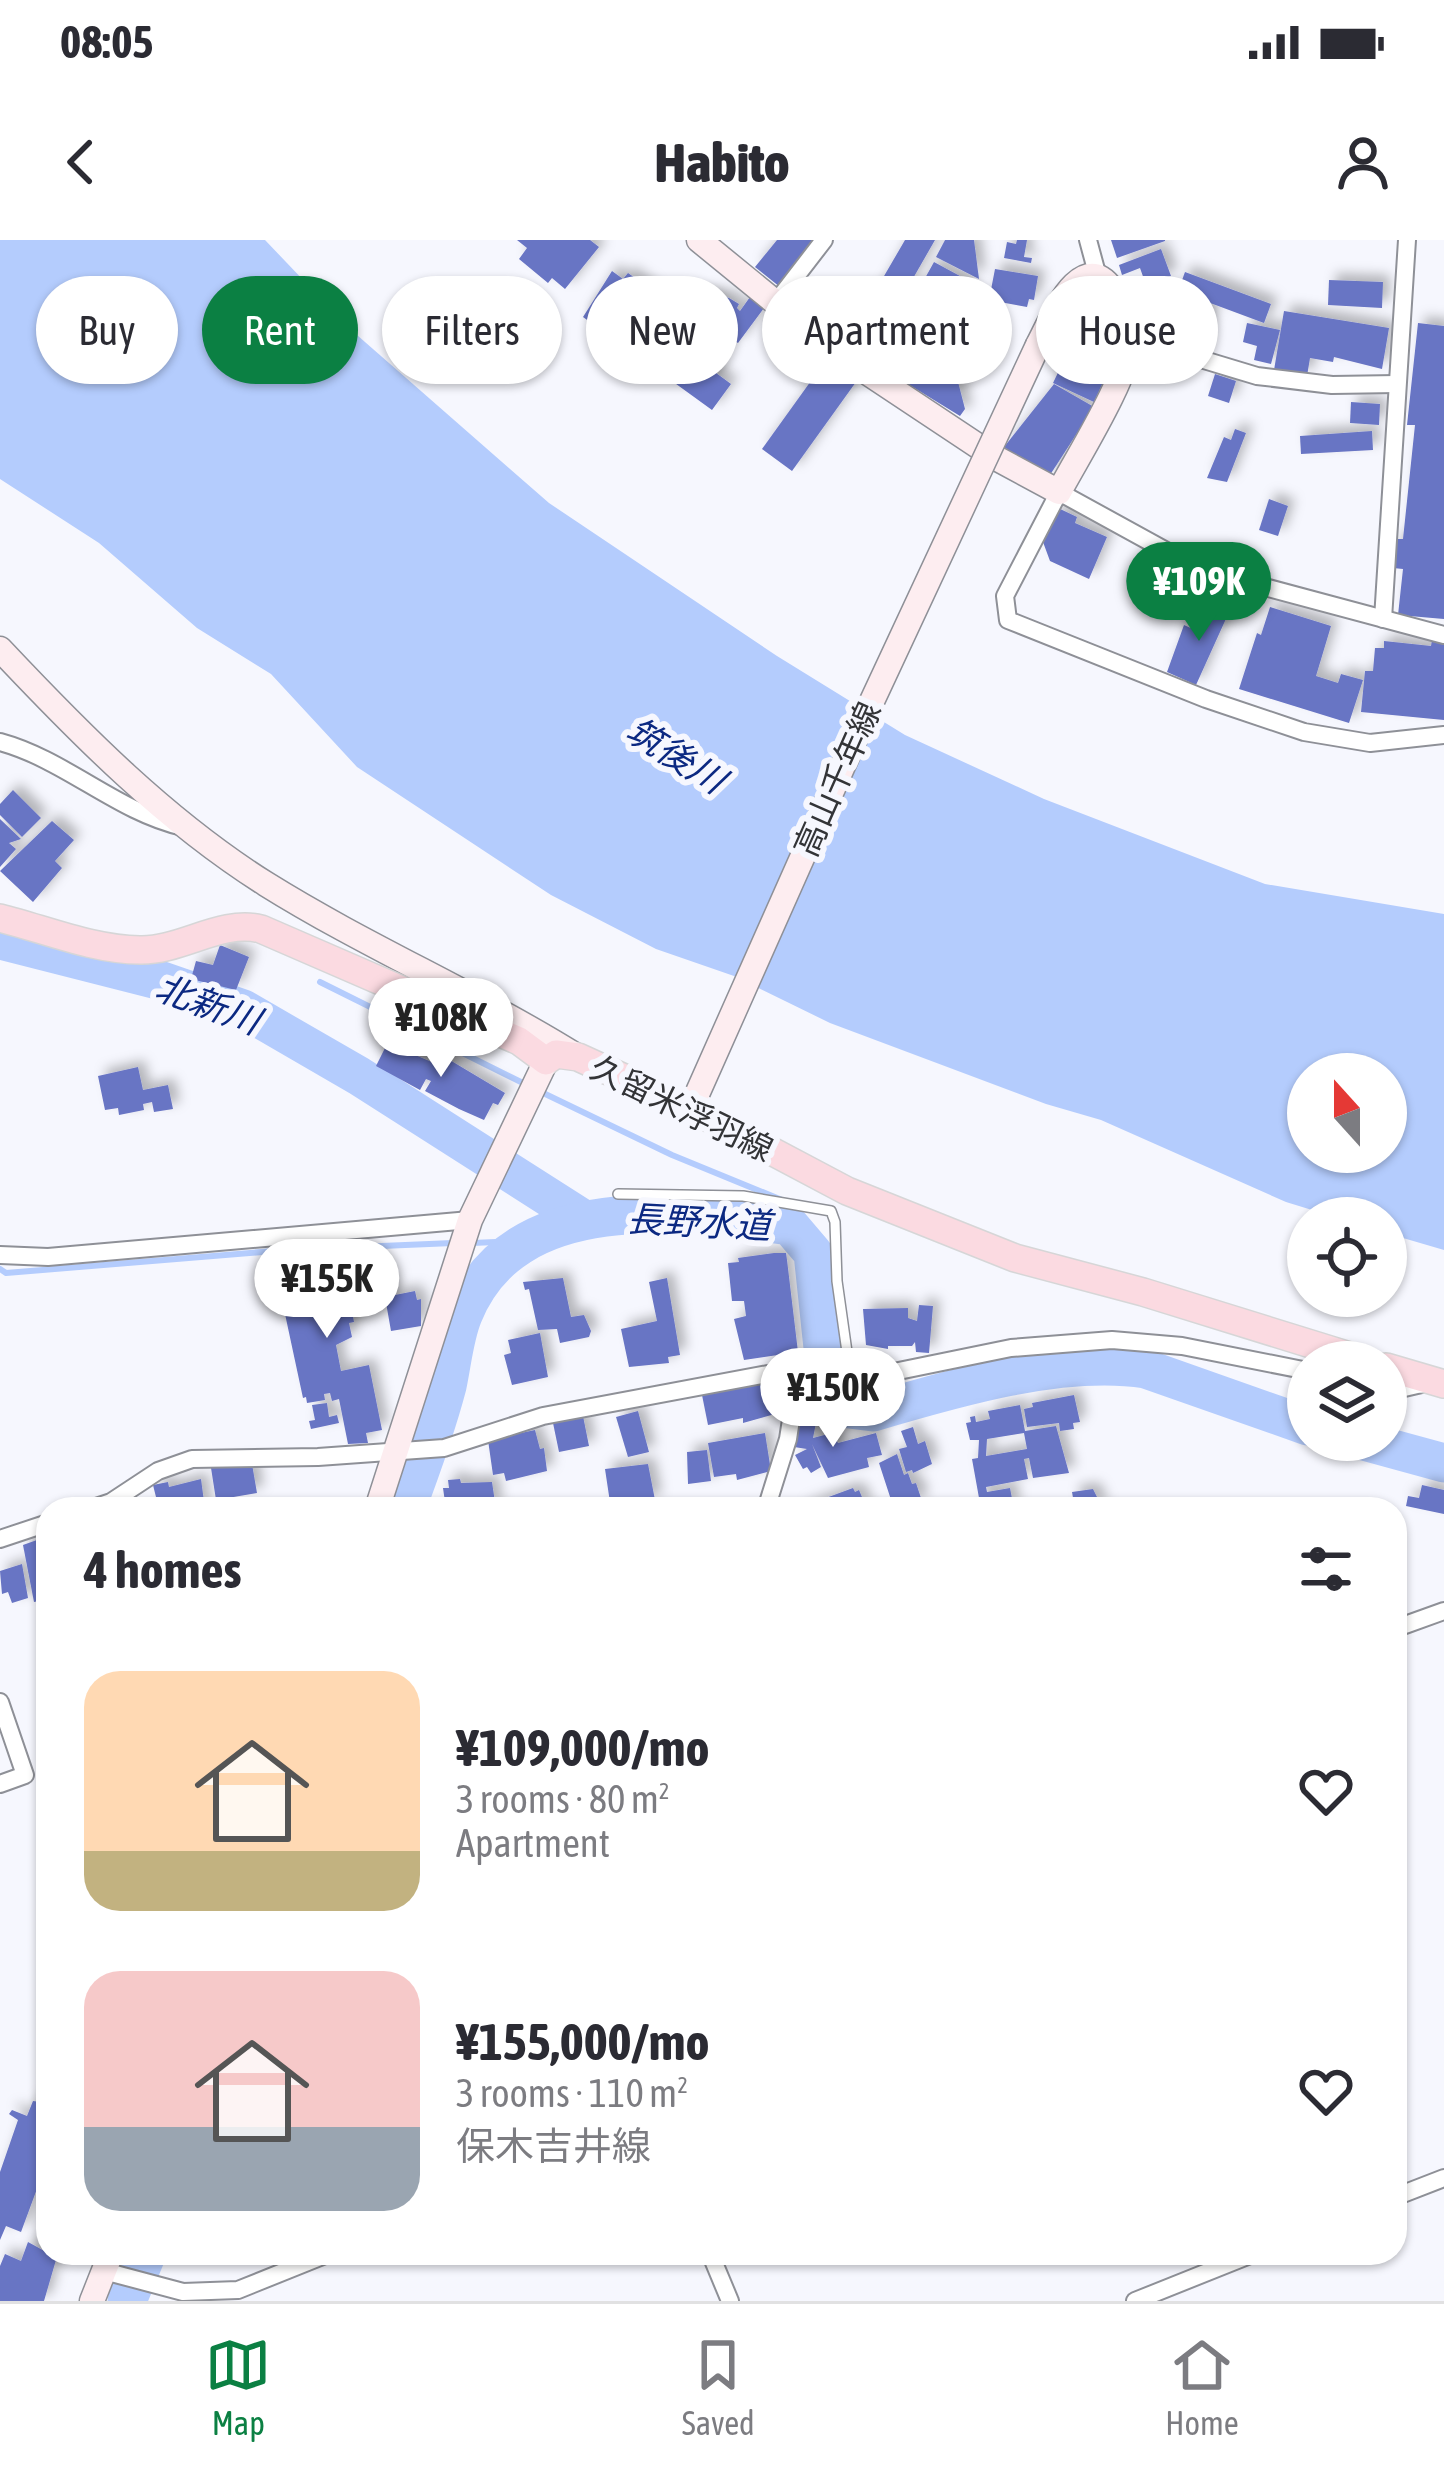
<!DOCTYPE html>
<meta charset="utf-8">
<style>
body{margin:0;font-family:"Asap Condensed","Noto Sans JP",sans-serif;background:#f7f7f7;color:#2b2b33;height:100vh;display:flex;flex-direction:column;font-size:45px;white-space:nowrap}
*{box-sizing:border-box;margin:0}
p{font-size:39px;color:#7c7c81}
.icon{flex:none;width:66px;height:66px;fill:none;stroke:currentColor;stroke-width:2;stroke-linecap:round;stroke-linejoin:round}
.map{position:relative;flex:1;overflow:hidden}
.sheet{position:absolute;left:36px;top:1257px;width:1371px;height:768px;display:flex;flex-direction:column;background:#fff;border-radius:36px;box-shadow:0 3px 9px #0004}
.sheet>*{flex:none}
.guide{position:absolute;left:36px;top:36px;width:1374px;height:108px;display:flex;gap:24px}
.needle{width:78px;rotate:339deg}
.controls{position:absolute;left:1287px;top:813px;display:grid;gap:24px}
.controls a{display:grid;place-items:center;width:120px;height:120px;border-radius:50%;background:#fff;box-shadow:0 3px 9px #0004;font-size:60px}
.price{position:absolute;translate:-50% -102px;padding:0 27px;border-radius:42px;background:#fff;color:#222;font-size:39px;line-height:78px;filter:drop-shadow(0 3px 6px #0008)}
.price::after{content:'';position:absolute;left:50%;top:72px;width:36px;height:27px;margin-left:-18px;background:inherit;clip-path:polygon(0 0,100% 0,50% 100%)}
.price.selected{background:#0b8043;color:#fff}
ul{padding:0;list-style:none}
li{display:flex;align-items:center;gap:36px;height:300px;padding:0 48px}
li span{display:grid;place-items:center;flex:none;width:336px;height:240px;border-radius:36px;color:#555}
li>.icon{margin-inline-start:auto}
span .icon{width:144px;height:144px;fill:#fffc;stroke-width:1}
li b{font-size:51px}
h2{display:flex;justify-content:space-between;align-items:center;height:144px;padding:0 48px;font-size:51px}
.pill{padding:0 42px;border-radius:54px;background:#fff;box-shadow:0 3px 9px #0004;font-size:42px;line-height:108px}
.pill.selected{background:#0b8043;color:#fff}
.status{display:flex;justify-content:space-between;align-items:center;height:84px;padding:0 60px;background:#fff;direction:ltr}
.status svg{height:33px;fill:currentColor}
header{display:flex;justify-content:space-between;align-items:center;height:156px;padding:0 48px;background:#fff;font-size:54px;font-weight:800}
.dock{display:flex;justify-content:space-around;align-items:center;height:168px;border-top:3px solid #e1e1e2;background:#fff;font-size:33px;color:#7c7c81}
.dock a{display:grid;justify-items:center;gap:6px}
.dock .selected{color:#0b8043}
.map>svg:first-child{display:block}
.water{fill:#b4ccfd;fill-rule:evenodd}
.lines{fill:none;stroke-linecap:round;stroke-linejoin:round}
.stream{stroke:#b4ccfd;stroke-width:6}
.river{stroke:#b4ccfd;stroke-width:39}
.building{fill:#6874c4;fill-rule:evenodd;filter:url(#shadow)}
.lane-casing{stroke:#8e9097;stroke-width:12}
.street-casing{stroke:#8e9097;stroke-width:20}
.secondary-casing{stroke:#8e9097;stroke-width:27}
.primary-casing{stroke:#d6d6d7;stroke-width:30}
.lane{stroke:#fff;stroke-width:9}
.street{stroke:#fff;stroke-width:16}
.secondary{stroke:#fdedf0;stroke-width:24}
.primary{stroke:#fbdae1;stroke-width:27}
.secondary-bridge-casing{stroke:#8e9097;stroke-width:27;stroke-linecap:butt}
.secondary-bridge{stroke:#fdedf0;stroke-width:24}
.labels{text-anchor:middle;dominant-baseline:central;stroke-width:12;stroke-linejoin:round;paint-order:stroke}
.street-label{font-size:33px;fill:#333437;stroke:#f6f7fe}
.water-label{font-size:36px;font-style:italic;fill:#0c2982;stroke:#f6f7fe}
</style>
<div class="status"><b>08:05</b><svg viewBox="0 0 49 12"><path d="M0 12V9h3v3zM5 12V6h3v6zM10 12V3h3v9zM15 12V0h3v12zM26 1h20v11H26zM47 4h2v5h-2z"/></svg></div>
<header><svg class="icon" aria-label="back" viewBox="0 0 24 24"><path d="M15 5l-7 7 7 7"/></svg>Habito<svg class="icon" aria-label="person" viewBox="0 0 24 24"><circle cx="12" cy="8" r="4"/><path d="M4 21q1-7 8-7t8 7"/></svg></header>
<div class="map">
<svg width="1444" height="2061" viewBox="0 0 1444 2061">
<defs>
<filter id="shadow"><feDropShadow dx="7" dy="-7" stdDeviation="6" flood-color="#0004"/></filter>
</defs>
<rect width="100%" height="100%" fill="#f6f7fe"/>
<!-- water -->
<path class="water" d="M 0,0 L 265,0 L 349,88 L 549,263 L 777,416 L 905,495 L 1044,559 L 1265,644 L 1444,674 L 1444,1010 L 1386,993 L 1386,978 L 1338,978 L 1286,962 L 1101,880 L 1046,864 L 830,783 L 734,736 L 656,709 L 551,655 L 357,527 L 271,434 L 197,388 L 99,303 L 0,239 ZM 1308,834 L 1386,834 L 1386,912 L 1308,912 Z"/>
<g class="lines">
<!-- stream -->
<g class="stream">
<path d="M 320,742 L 525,844"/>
<path d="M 537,850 L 672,915 L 782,960 L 790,986"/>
<path d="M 472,1003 L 496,1002 L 508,1009"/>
<path d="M 0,1029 L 6,1033 L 286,1010 L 453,1003"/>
</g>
<!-- river -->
<g class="river">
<path d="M 0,700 L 162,741 L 243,769 L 359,836 L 583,979"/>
<path d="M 1360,1200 L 1444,1223"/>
<path d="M 406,1269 C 421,1229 436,1188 447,1146 C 452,1123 454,1097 463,1075 C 514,948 681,971 790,986 L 813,1013 L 826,1136 L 833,1153 L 849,1169 L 873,1172 C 954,1148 1062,1116 1146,1129 L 1308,1186"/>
<path d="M 127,2061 L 147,2013"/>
</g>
</g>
<!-- building -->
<g class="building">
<path d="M 517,0 L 590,0 L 599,7 L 565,49 L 552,38 L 548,43 L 519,19 L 527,8 Z"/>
<path d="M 777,0 L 819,0 L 780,47 L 755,27 Z"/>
<path d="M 905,0 L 935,0 L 868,117 L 862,105 L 867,95 L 862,92 L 881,60 L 873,55 Z"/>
<path d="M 945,0 L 974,0 L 979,39 L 936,17 Z"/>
<path d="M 1017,0 L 1027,0 L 1024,17 L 1032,18 L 1031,23 L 1004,18 L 1007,2 L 1016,4 Z"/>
<path d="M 1111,0 L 1165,0 L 1165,1 L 1117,18 Z"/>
<path d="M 1161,9 L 1171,36 L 1146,45 L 1140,28 L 1122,35 L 1119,25 Z"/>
<path d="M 934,22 L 971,42 L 965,54 L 982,63 L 970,85 L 952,75 L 946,87 L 909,67 Z"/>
<path d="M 995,29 L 1038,36 L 1034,60 L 1029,59 L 1027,67 L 989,60 Z"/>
<path d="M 612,31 L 623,39 L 628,33 L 652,50 L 644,61 L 670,79 L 688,60 L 710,54 L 729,58 L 739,64 L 737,68 L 740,71 L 750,57 L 764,68 L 738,103 L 733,100 L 721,106 L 708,104 L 697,119 L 731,144 L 712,170 L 643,120 L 639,126 L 603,101 L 608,95 L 583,77 Z"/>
<path d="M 1185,32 L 1271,64 L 1264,83 L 1178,51 Z"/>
<path d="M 1329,40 L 1383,42 L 1382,68 L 1328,65 Z"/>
<path d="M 1181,57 L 1199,62 L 1185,108 L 1168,103 Z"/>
<path d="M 1140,61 L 1167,69 L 1159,98 L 1145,94 L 1137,73 Z"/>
<path d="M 1201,64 L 1213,68 L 1202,105 L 1190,102 Z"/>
<path d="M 1081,67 L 1099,75 L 1090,94 L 1119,108 L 1094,162 L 1053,143 L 1075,97 L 1065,92 Z"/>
<path d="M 1284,71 L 1389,88 L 1382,129 L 1334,117 L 1333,122 L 1310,118 L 1307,136 L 1274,130 Z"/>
<path d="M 1247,83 L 1280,90 L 1271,124 L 1254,120 L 1257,106 L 1243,102 Z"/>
<path d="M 1418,83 L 1444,86 L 1444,379 L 1398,375 L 1403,329 L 1393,328 L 1396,299 L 1403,299 L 1415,185 L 1407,185 Z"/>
<path d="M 902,84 L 939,107 L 943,101 L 964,115 L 956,134 L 965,169 L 960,176 L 877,125 Z"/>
<path d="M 826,120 L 856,142 L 792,231 L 762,209 Z"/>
<path d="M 1215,134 L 1236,141 L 1229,163 L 1208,156 Z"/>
<path d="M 1054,144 L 1094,167 L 1050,235 L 1042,235 L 1004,207 Z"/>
<path d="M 1351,162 L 1380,164 L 1379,185 L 1350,183 Z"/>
<path d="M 1235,189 L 1246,193 L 1227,242 L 1207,238 L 1224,197 L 1231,200 Z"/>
<path d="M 1372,191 L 1373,210 L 1301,214 L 1300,196 Z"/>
<path d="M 1269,259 L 1288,266 L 1278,296 L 1259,290 Z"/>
<path d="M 1058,268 L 1077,277 L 1075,283 L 1107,297 L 1089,339 L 1050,321 L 1043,302 Z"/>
<path d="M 1219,355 L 1234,361 L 1196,445 L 1167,432 L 1184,385 L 1202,393 Z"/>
<path d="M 1270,367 L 1331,386 L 1316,436 L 1338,443 L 1341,434 L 1363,440 L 1349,483 L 1239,449 L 1257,393 L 1261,395 Z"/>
<path d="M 1432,400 L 1444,403 L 1444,480 L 1361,472 L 1365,431 L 1373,431 L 1375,408 L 1384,408 L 1384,401 L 1431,406 Z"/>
<path d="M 13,550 L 41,578 L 22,597 L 0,575 L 0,564 Z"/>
<path d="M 0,579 L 21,599 L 9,603 L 16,609 L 0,627 Z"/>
<path d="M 52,581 L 74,600 L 55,621 L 62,628 L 33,662 L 0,631 Z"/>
<path d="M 220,705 L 249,717 L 236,750 L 191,739 L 196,721 L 213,725 Z"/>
<path d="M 389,800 L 405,808 L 408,803 L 419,808 L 415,815 L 439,825 L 443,816 L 505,853 L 498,865 L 493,863 L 484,880 L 459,869 L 425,851 L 431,841 L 426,839 L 420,850 L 376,826 Z"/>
<path d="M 138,827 L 143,850 L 168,845 L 173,869 L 154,872 L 152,862 L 143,864 L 144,870 L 119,875 L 118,868 L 105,870 L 98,836 Z"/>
<path d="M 370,1012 L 375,1033 L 355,1038 L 349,1014 Z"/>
<path d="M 774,1013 L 786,1013 L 787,1020 L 798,1112 L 744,1120 L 734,1079 L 746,1076 L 744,1061 L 732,1061 L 728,1023 L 739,1022 L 738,1018 Z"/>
<path d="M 344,1016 L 351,1045 L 335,1048 L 337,1058 L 349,1056 L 354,1082 L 349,1083 L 352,1097 L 336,1105 L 341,1131 L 369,1125 L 382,1190 L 366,1193 L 368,1203 L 348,1204 L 339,1159 L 332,1161 L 330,1153 L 324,1154 L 325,1160 L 307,1163 L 306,1157 L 303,1158 L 282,1060 L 286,1059 L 278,1021 Z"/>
<path d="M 563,1038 L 571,1077 L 584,1075 L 591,1091 L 589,1097 L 560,1103 L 557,1089 L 538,1090 L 529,1049 L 525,1050 L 523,1042 Z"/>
<path d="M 667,1038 L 680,1115 L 668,1117 L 669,1123 L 629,1127 L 621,1089 L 657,1081 L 649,1042 Z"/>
<path d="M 415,1051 L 417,1060 L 421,1059 L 421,1086 L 391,1091 L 385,1057 Z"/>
<path d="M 919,1065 L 933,1066 L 929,1113 L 916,1112 L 915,1102 L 912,1106 L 888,1106 L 888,1109 L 866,1105 L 863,1069 L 908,1068 L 908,1078 L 917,1081 Z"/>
<path d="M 540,1093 L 548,1137 L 512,1145 L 504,1115 L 511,1113 L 508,1100 Z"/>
<path d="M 775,1140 L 782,1172 L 743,1183 L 743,1178 L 708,1185 L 702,1155 Z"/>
<path d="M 1074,1155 L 1080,1182 L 1073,1183 L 1074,1189 L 1060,1191 L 1059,1183 L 1027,1187 L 1024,1169 L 1033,1167 L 1032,1163 Z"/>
<path d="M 327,1163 L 329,1177 L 337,1175 L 339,1183 L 311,1189 L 309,1181 L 315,1180 L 312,1165 Z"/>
<path d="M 1020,1165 L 1025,1191 L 1056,1186 L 1069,1233 L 1033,1238 L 1029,1218 L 1024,1219 L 1028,1239 L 986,1247 L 987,1252 L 1010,1248 L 1014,1269 L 981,1269 L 972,1219 L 978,1218 L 979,1200 L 970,1200 L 966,1183 L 971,1182 L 970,1177 L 975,1176 L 976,1182 L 990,1179 L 988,1171 ZM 1024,1193 L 1027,1209 L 986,1216 L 987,1199 Z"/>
<path d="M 638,1171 L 649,1212 L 628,1217 L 616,1177 Z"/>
<path d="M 799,1175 L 817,1178 L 813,1198 L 832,1193 L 838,1203 L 876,1193 L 882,1215 L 867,1218 L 869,1227 L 828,1238 L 812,1204 L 821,1227 L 811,1233 L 807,1227 L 803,1229 L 795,1215 L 807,1209 L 794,1207 Z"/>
<path d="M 583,1176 L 589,1206 L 559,1212 L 553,1183 Z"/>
<path d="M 913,1187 L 918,1204 L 925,1201 L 932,1224 L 913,1233 L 912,1230 L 906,1232 L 899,1209 L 907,1207 L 901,1191 Z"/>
<path d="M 535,1190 L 540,1209 L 544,1208 L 547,1231 L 506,1241 L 504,1233 L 493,1235 L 488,1200 Z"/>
<path d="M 765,1193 L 771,1231 L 737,1240 L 736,1234 L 714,1237 L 708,1203 Z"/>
<path d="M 707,1210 L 711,1241 L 688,1244 L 687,1212 Z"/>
<path d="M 897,1214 L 904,1235 L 908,1233 L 912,1244 L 916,1243 L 922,1261 L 894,1269 L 879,1223 Z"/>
<path d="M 252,1224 L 257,1253 L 216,1260 L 211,1228 Z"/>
<path d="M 648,1224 L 655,1260 L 629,1265 L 630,1269 L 611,1269 L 605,1229 Z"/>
<path d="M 201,1239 L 205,1269 L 159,1269 L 153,1245 L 168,1242 L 169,1247 Z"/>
<path d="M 460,1239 L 461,1243 L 492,1242 L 496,1269 L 446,1269 L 443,1248 L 449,1248 L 448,1240 Z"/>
<path d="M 1422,1245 L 1444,1250 L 1444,1274 L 1406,1266 L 1408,1256 L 1419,1258 Z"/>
<path d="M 853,1248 L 855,1252 L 859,1250 L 867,1269 L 796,1269 Z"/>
<path d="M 1093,1249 L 1102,1267 L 1075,1269 L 1072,1252 Z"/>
<path d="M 48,1296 L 48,1359 L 34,1362 L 23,1305 Z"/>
<path d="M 22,1324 L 28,1358 L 12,1363 L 8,1352 L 2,1354 L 0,1331 Z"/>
<path d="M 33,1861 L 48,1863 L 48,1919 L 21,1992 L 6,1986 L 0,2000 L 0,1932 L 18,1880 L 9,1874 L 12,1870 L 27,1876 Z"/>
<path d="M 28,2002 L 48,2013 L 58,2013 L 44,2061 L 0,2061 L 0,2026 L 5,2014 L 21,2021 Z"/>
</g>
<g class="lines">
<!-- lane casing -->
<g class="lane-casing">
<path id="lane" d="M 618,954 L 743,956 L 831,971 L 835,982 L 837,1041 L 848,1119"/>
</g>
<!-- street casing -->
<g class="street-casing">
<g id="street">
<path d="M 1088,0 L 1098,37"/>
<path d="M 777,61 L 824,0"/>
<path d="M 1131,98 L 1257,136 L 1332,145 L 1397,144"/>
<path d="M 1383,379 L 1407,0"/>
<path d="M 1444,395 L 1201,330 L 1059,252 L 1005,356 L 1008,380 L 1206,459 L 1304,492 L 1370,503 L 1444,495"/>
<path d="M 0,502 C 66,520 117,572 183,587"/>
<path d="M 0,1015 L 48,1017 L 470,980"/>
<path d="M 1386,1146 L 1400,1149 L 1426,1143"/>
<path d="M 90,1269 L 111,1262 L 158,1231 L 192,1219 L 318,1217 L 444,1208 L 543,1176 L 848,1119 L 853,1129 L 879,1135 L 1011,1108 L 1112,1100 L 1182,1106 L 1308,1131"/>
<path d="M 766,1269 L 788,1199 L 799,1128"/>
<path d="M 0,1299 L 48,1283"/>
<path d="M 1395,1385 L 1405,1385 L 1444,1371"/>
<path d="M 0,1462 L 25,1535 L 0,1544"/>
<path d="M 1395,1957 L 1444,1938"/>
<path d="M 710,2013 L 730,2061"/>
<path d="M 104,2031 L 183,2052 L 238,2050 L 330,2013"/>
<path d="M 1135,2061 L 1255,2013"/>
</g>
</g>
<!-- secondary casing -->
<g class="secondary-casing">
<g id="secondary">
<path d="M 699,0 L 835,111 L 996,218 L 1059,252 C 1078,216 1129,136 1131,98 C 1131,85 1121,66 1115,54 C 1083,0 1051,81 1038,105"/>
<path d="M 0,409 C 81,495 166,581 266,644 C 367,707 477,754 578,817"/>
<path d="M 377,1269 L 470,980 L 546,821"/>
<path d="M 92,2061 L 111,2013"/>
</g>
</g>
<!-- primary casing -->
<g class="primary-casing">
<g id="primary">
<path d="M 0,678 C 44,689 94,710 140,710 C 181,711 221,679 261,689 L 519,801 L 546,821 L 556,814 L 578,817 L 692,869 L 847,951 L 1015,1018 L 1143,1052 L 1369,1122"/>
<path d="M 1386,1127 L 1444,1144"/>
</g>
</g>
<!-- lane -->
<use href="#lane" class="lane"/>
<!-- street -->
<use href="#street" class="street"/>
<!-- secondary -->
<use href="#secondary" class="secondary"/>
<!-- primary -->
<use href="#primary" class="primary"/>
<!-- secondary-bridge casing -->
<g class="secondary-bridge-casing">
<path id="secondary-bridge" d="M 698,852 L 866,474 L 1038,105"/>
</g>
<!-- secondary-bridge -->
<use href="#secondary-bridge" class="secondary-bridge"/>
</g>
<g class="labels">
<!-- street labels -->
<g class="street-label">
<text transform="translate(837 539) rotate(-66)">高山千年線</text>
<text transform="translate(682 868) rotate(26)">久留米浮羽線</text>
</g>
<!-- water labels -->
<g class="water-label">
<text transform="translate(676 515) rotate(32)">筑後川</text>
<text transform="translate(208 764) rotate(20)">北新川</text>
<text transform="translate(699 982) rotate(3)">長野水道</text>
</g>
</g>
</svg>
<div class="controls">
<a><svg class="needle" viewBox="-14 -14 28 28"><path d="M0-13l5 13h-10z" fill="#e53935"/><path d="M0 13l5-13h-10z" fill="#7c7c81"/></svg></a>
<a><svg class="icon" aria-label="locate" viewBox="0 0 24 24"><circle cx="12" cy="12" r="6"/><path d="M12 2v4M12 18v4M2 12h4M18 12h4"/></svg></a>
<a><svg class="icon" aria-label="layers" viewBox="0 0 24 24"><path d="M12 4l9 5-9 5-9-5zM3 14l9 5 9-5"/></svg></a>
</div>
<b class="price selected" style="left:1199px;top:404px">¥109K</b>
<b class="price" style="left:441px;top:840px">¥108K</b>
<b class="price" style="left:327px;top:1101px">¥155K</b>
<b class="price" style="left:833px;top:1210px">¥150K</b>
<div class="guide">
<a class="pill">Buy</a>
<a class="pill selected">Rent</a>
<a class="pill">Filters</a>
<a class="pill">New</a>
<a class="pill">Apartment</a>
<a class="pill">House</a>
</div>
<section class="sheet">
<h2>4 homes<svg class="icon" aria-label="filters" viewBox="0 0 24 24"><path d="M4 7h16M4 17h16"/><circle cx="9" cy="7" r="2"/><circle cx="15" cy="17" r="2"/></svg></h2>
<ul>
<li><span style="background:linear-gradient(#ffd9b3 75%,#c2b280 0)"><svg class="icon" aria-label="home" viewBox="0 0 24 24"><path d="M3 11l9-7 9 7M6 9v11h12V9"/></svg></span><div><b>¥109,000/mo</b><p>3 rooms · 80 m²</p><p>Apartment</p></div><svg class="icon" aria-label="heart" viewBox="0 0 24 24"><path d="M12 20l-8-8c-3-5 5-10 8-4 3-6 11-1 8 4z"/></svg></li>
<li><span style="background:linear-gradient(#f6c9c9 65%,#9aa5b1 0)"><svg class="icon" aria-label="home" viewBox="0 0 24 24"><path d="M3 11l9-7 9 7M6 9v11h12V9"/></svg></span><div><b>¥155,000/mo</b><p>3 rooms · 110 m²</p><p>保木吉井線</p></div><svg class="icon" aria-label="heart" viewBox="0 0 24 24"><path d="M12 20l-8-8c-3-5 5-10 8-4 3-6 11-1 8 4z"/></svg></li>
</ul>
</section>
</div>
<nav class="dock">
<a class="selected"><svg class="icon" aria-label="map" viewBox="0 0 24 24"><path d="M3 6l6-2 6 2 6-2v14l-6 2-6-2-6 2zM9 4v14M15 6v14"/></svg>Map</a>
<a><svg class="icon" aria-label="saved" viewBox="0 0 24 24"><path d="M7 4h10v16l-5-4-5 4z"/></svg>Saved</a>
<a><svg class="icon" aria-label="home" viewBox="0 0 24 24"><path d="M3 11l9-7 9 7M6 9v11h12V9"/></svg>Home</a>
</nav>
